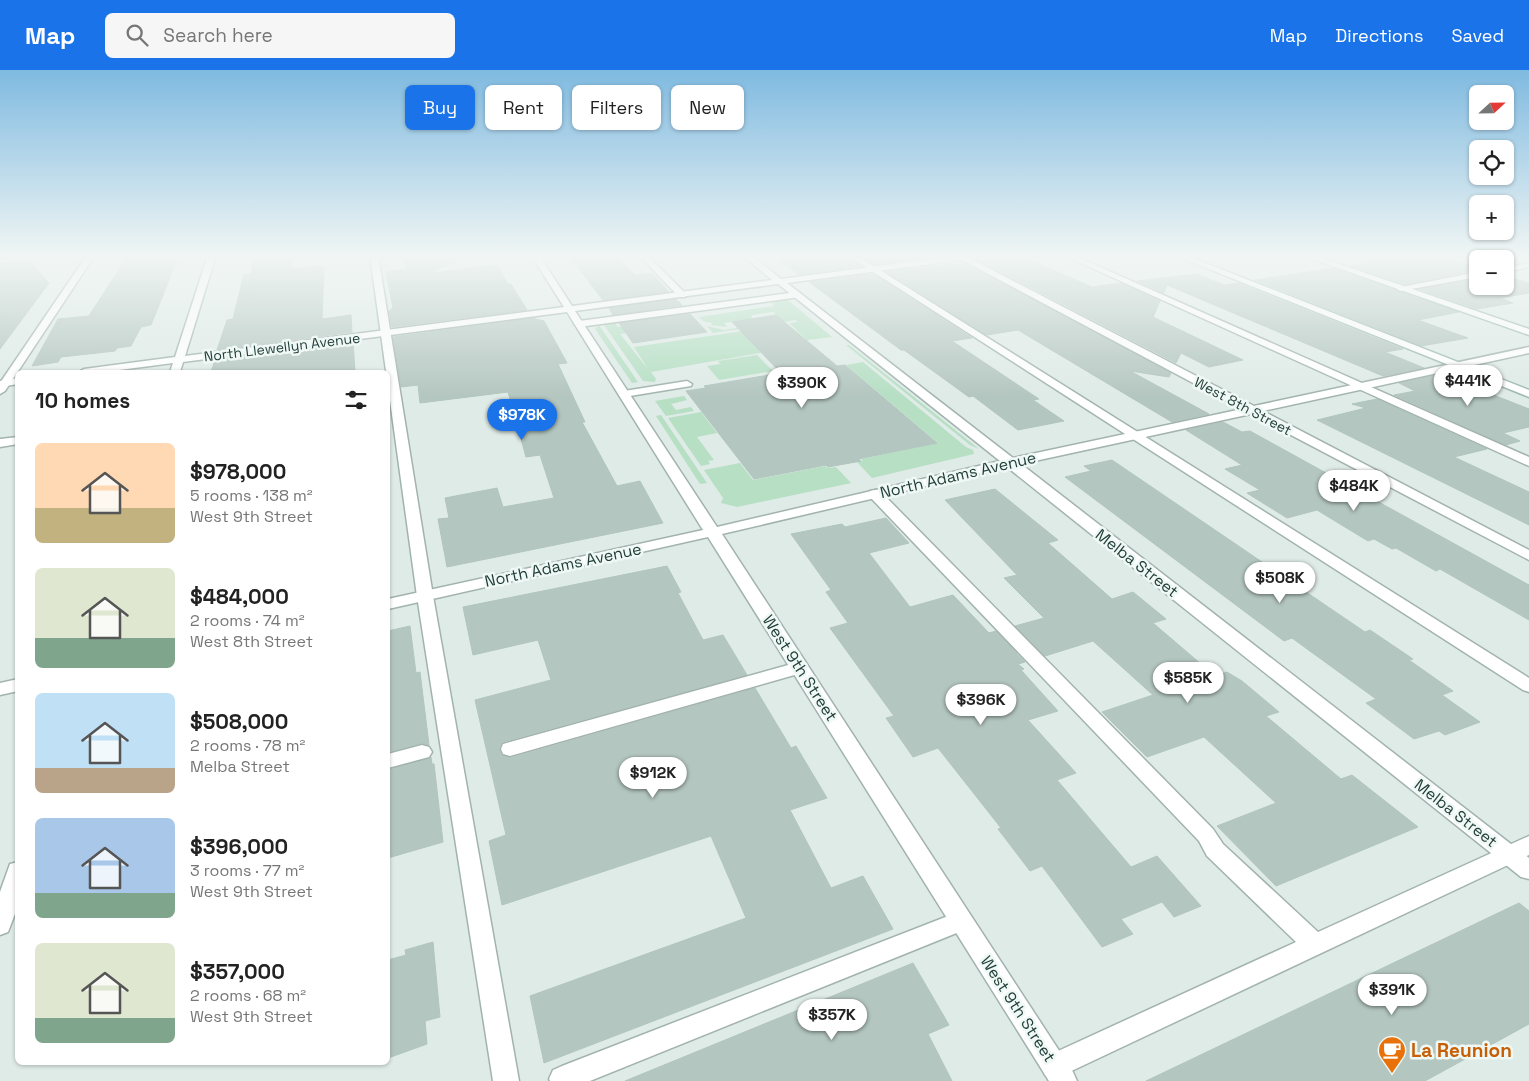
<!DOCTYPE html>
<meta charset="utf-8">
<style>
body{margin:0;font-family:"Space Grotesk",sans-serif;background:#f6f6f6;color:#222;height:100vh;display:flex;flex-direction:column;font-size:19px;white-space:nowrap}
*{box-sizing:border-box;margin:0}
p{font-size:16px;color:#767676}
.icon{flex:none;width:28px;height:28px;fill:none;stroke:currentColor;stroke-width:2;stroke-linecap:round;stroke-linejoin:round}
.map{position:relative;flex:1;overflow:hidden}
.details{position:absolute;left:15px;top:300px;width:375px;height:695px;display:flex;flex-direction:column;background:#fff;border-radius:8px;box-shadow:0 1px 4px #0004}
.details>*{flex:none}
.banner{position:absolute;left:405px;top:15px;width:475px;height:45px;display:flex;gap:10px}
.needle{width:32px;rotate:68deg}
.buttons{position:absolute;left:1469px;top:15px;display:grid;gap:10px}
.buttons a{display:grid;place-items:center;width:45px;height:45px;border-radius:8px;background:#fff;box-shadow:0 1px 4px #0004;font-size:25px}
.price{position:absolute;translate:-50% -42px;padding:0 11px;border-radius:18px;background:#fff;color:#222;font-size:16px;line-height:32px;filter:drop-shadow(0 1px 2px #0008)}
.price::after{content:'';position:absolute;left:50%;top:30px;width:15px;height:11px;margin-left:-8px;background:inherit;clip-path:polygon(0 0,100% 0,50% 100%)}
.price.on{background:#1a73e8;color:#fff}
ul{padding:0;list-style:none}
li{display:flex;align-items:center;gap:15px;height:125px;padding:0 20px}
li span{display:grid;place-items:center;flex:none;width:140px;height:100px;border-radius:8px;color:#555}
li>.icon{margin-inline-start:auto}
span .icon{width:60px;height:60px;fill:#fffc;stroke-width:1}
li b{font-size:21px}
h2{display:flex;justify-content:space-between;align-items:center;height:60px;padding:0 20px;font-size:21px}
.chip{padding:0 18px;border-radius:8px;background:#fff;box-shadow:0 1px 4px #0004;font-size:18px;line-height:45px}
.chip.on{background:#1a73e8;color:#fff}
header{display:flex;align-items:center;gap:30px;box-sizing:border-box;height:70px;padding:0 25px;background:#1a73e8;color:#fff}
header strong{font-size:24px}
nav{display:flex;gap:28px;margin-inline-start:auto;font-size:18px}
.search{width:350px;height:45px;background:#f6f6f6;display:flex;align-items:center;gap:12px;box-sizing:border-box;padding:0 18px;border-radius:8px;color:#767676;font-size:19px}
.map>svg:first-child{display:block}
.green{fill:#b6dfc4}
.building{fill:#b4c6c0;stroke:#b1c5be}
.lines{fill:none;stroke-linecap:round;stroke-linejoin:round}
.lane-casing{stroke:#a2b3af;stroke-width:3}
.street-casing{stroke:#a2b3af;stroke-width:3}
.secondary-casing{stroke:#9db8b0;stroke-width:3}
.lane{fill:#fff;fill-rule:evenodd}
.street{fill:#fff;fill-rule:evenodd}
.secondary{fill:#fff;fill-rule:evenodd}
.labels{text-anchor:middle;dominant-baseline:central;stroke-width:5;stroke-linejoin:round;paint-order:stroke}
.far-street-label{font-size:14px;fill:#1f3c37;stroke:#eff8f4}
.street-label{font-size:16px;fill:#1f3c37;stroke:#eff8f4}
.near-food-label{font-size:19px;font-weight:bold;fill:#c56008;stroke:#eff8f4;text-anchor:start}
</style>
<header>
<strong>Map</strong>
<div class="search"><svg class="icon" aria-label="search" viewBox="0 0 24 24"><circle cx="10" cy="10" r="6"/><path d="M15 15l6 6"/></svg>Search here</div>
<nav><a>Map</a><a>Directions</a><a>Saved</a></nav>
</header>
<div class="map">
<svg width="1529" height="1011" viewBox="0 0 1529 1011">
<rect width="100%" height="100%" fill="#dfebe7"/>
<!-- green -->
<g class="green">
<path d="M 787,229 L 832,267 L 807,270 L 789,253 L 798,252 L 795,250 L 784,252 L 773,242 L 752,245 L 751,247 L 758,254 L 746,258 L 713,263 L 707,256 L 724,260 L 743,257 L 737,251 L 724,253 L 727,257 L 711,255 L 712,253 L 703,251 L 699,247 L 773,236 L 772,231 Z"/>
<path d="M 670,250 L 675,256 L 620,264 L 648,299 L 634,277 L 750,260 L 771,281 L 651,302 L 656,309 L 655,312 L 643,311 L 604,255 L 615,253 L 618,257 Z"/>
<path d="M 599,255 L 638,312 L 632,313 L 595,259 Z"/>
<path d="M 846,275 L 849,275 L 979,379 L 970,375 Z"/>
<path d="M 757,285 L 773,301 L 719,310 L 707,296 L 720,294 L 718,291 Z"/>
<path d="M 863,292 L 966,377 L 973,380 L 974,384 L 872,408 L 857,392 L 863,391 L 861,389 L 938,373 L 846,295 Z"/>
<path d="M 684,326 L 687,330 L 671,334 L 676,340 L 691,337 L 694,341 L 666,346 L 655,331 Z"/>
<path d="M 701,342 L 717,363 L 697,367 L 714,390 L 708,391 L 710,394 L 701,396 L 668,348 Z"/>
<path d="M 661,345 L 707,413 L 700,414 L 656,346 Z"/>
<path d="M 740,393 L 753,410 L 825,396 L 828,398 L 836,397 L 851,413 L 737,437 L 721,433 L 723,428 L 704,400 Z"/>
</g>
<!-- building -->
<g class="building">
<path d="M 152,185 L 179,185 L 151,255 L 141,257 L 131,276 L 117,278 L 115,281 L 61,287 L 58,292 L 32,296 L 58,249 L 89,246 L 127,187 Z"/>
<path d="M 403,185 L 470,185 L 429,203 L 498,195 L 508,214 L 511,214 L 527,240 L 392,257 L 389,241 L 393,238 L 386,202 L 406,199 Z"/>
<path d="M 592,185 L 614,185 L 635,205 L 652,203 L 669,222 L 603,230 L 570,187 Z"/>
<path d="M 773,185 L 845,185 L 861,196 L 799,205 Z"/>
<path d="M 860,185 L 915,185 L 920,189 L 875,195 Z"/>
<path d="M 1362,185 L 1435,185 L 1478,198 L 1478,200 L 1405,214 L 1350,196 L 1372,193 L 1361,189 Z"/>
<path d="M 1021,186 L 1092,217 L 1121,213 L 1160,231 L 1153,247 L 1243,290 L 1209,297 L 1181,283 L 1176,293 L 980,191 Z"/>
<path d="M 291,187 L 291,199 L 324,196 L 322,249 L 351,245 L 352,262 L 217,280 L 227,250 L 233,249 L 244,204 L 251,204 L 253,191 Z"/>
<path d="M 30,191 L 49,213 L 0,279 L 0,193 Z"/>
<path d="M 965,193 L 1171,303 L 1169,307 L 1130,301 L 1209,344 L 1172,352 L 1018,260 L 987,265 L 886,202 Z"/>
<path d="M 1334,198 L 1459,242 L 1418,250 L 1468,268 L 1421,276 L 1255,210 Z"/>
<path d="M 873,204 L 972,268 L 952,271 L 1039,329 L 1033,330 L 1064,351 L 1018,360 L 973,326 L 969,327 L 904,280 L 901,280 L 809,212 Z"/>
<path d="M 1197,204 L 1224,215 L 1238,213 L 1403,279 L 1385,282 L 1424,298 L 1383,306 L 1167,215 L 1164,223 L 1137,211 Z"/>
<path d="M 1505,206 L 1529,213 L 1529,223 L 1500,228 L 1513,233 L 1477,239 L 1419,219 L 1478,209 L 1478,216 L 1505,216 Z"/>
<path d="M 676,229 L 682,235 L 613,245 L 609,238 Z"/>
<path d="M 690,244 L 707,262 L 633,273 L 619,253 Z"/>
<path d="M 776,245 L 837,296 L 845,295 L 937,373 L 858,389 L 861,391 L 828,397 L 826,395 L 754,409 L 686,321 L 706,318 L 704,316 L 781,303 L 732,252 Z"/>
<path d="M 532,248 L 544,251 L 567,293 L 558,294 L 585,352 L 582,352 L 617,416 L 640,411 L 663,453 L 447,497 L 438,449 L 449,448 L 445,428 L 497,418 L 503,437 L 554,428 L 540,385 L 526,387 L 508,322 L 420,333 L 418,315 L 401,317 L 393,267 Z"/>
<path d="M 353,272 L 355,302 L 211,302 L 215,290 Z"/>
<path d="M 1440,304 L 1529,339 L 1529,357 L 1503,363 L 1520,371 L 1506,375 L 1394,325 L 1415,321 L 1399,313 Z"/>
<path d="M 1377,329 L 1487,379 L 1454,387 L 1529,422 L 1529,455 L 1317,350 L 1366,338 L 1352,334 Z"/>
<path d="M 1223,352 L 1242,362 L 1250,361 L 1529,515 L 1529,550 L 1440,499 L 1436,501 L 1396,478 L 1392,479 L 1374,469 L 1368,471 L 1317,440 L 1287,448 L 1247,423 L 1260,420 L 1225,399 L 1242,395 L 1186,360 Z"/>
<path d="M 1112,390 L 1365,562 L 1370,560 L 1413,589 L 1409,590 L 1453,621 L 1442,625 L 1480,652 L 1445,665 L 1439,661 L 1414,669 L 1366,633 L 1376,629 L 1292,568 L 1284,571 L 1065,407 L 1091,401 L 1084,396 Z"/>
<path d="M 995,419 L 1058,470 L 1048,473 L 1112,529 L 1133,522 L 1166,549 L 1153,553 L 1215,606 L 1227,602 L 1242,611 L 1279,642 L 1266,646 L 1341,709 L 1352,705 L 1418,757 L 1276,816 L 1217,756 L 1276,733 L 1204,667 L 1147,687 L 1102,642 L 1153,625 L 1093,571 L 1045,586 L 1015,556 L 1044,548 L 1004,508 L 1017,505 L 945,430 Z"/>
<path d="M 886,448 L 909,473 L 869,483 L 910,537 L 953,525 L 989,563 L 996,561 L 1025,592 L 1018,594 L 1024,599 L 1021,600 L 1058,641 L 1028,650 L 1076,703 L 1057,710 L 1131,797 L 1157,786 L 1201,836 L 1174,847 L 1162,832 L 1121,849 L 1133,864 L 1102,877 L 1042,796 L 1030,801 L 998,759 L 1001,758 L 938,678 L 913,687 L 886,648 L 894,646 L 830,558 L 848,553 L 826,522 L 831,520 L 791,464 L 842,454 L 845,457 Z"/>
<path d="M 667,496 L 681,522 L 678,523 L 703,570 L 723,565 L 747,605 L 502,672 L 499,678 L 501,685 L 511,688 L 755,618 L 791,678 L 796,676 L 827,728 L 790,740 L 831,818 L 863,806 L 893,859 L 544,993 L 530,926 L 746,848 L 711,766 L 502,835 L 489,771 L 506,765 L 475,630 L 551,610 L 538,570 L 473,585 L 463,537 Z"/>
<path d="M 410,556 L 416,603 L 420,602 L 429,675 L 422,673 L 388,682 L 388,561 Z"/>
<path d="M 431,687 L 432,694 L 434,694 L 443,772 L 388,788 L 388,700 Z"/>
<path d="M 1519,833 L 1529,841 L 1529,954 L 1425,1011 L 1146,1011 Z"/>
<path d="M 433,872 L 440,947 L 425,951 L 427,974 L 388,988 L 388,890 L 406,885 L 405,880 Z"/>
<path d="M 913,893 L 949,955 L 928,964 L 952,1011 L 625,1011 Z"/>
</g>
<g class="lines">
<!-- lane casing -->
<g class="lane-casing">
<g id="lane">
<path d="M 87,185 L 95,185 L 5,321 L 0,324 L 0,313 Z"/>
<path d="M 370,185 L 378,185 L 433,526 L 519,1011 L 493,1011 L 417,526 Z"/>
<path d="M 639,185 L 647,185 L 685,223 L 685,227 L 679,227 Z"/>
<path d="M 847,185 L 856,185 L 1529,608 L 1529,622 L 1523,620 Z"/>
<path d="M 1063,185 L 1073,185 L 1529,387 L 1529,396 Z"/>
<path d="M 1529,193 L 1529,197 L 1505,202 L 1505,198 Z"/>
<path d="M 1478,202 L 1478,207 L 1400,221 L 1396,218 Z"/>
<path d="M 797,222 L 800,223 L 800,227 L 579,257 L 574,254 L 579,251 Z"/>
<path d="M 687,311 L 692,314 L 691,316 L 624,327 L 619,324 L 624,321 Z"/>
<path d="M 18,367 L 18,374 L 0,377 L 0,369 Z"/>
<path d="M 875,420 L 880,421 L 1213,759 L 1223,774 L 1318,862 L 1529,766 L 1529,785 L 1063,1005 L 1054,1009 L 1045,1005 L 1041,996 L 1045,987 L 1296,872 L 1207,786 L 1199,771 L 870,427 L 868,424 L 870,421 Z"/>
<path d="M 799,592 L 805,594 L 808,598 L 805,602 L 510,686 L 503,684 L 501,679 L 503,674 L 510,672 Z"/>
<path d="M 422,675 L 429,677 L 432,682 L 429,687 L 388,698 L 388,684 Z"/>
<path d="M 961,841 L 969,844 L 972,851 L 969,858 L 590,1011 L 550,1011 L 549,1009 L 553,1000 L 562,996 Z"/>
</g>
</g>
<!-- street casing -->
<g class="street-casing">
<g id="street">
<path d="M 0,185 L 17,185 L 0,188 Z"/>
<path d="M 208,185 L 216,185 L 185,286 L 564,237 L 531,185 L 539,185 L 572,236 L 772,210 L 742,185 L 751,185 L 781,209 L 961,185 L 985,185 L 971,189 L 1254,336 L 1529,277 L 1529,283 L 1263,341 L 1529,480 L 1529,490 L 1251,344 L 1021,394 L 1529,788 L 1529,809 L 1521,807 L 1007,397 L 722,464 L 1073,1002 L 1077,1011 L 1049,1011 L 708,467 L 388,539 L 388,529 L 703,460 L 567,242 L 183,292 L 180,302 L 170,302 L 173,293 L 104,302 L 79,302 L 84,299 L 175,287 ZM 962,190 L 1242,339 L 1013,388 L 787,213 ZM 778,214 L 1000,391 L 717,457 L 575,241 Z"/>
<path d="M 18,308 L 18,314 L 0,317 L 0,311 Z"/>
<path d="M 18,609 L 18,621 L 0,625 L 0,613 Z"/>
<path d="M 18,792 L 18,836 L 8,862 L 0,865 L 0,822 L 10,794 Z"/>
</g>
</g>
<!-- secondary casing -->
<g class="secondary-casing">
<g id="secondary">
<path d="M 1174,185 L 1185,185 L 1529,320 L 1529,327 Z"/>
<path d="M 1301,185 L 1313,185 L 1529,259 L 1529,265 Z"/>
</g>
</g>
<!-- lane -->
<use href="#lane" class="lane"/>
<!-- street -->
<use href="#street" class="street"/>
<!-- secondary -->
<use href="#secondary" class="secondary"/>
</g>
<!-- sky -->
<linearGradient id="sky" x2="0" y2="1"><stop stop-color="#7fbae0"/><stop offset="0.57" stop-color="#f1f6f4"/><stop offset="1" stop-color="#f1f6f4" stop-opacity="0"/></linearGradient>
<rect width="1529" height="327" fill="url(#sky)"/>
<!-- icons -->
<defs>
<g id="cafe-pin" transform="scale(1.4375)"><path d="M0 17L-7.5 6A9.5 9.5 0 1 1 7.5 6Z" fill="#e8710a" stroke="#eff8f4"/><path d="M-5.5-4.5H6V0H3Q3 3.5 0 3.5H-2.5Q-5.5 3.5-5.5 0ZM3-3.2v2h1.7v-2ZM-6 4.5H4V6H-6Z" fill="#fff"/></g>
</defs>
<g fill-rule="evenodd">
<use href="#cafe-pin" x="1392" y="980"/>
</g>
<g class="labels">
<!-- far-street labels -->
<g class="far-street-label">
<text transform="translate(282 277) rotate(-7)">North Llewellyn Avenue</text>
<text transform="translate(1243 336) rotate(28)">West 8th Street</text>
</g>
<!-- street labels -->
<g class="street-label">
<text transform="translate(958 405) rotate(-13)">North Adams Avenue</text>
<text transform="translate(1137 493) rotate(38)">Melba Street</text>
<text transform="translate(563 495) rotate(-12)">North Adams Avenue</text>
<text transform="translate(800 598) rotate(57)">West 9th Street</text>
<text transform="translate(1456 743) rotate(38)">Melba Street</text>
<text transform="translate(1018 939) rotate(57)">West 9th Street</text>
</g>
<!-- near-food labels -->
<g class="near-food-label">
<text x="1411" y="980">La Reunion</text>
</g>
</g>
</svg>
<div class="buttons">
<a><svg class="needle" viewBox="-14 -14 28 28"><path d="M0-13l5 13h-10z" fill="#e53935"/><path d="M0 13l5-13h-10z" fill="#767676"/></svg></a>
<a><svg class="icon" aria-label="locate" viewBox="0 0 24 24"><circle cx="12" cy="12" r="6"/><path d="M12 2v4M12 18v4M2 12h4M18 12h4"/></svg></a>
<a>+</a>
<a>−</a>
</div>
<b class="price" style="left:1468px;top:337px">$441K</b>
<b class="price" style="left:802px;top:339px">$390K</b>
<b class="price on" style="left:522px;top:371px">$978K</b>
<b class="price" style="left:1354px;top:442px">$484K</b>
<b class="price" style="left:1280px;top:534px">$508K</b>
<b class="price" style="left:1188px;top:634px">$585K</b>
<b class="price" style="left:981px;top:656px">$396K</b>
<b class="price" style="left:653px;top:729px">$912K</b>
<b class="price" style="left:1392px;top:946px">$391K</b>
<b class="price" style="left:832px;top:971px">$357K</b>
<div class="banner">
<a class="chip on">Buy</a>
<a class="chip">Rent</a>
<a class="chip">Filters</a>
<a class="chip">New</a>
</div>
<section class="details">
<h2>10 homes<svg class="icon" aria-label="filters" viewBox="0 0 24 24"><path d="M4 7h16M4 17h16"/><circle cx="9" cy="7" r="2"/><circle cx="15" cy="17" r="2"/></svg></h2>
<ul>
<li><span style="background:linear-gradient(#ffd9b3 65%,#c2b280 0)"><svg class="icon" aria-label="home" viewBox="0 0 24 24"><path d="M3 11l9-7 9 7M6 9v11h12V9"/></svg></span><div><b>$978,000</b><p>5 rooms · 138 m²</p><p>West 9th Street</p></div></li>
<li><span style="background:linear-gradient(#dfe7d0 70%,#7fa58c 0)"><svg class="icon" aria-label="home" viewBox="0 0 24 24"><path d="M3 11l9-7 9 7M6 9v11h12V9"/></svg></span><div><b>$484,000</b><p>2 rooms · 74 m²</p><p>West 8th Street</p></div></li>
<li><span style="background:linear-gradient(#bfe0f5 75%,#b9a48a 0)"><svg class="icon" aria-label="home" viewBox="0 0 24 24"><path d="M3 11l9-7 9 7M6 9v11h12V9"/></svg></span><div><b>$508,000</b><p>2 rooms · 78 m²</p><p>Melba Street</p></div></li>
<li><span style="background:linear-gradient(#a9c7e8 75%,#7fa58c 0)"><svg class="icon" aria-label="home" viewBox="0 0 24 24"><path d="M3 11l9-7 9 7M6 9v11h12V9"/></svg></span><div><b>$396,000</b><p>3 rooms · 77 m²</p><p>West 9th Street</p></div></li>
<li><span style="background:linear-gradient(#dfe7d0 75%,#7fa58c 0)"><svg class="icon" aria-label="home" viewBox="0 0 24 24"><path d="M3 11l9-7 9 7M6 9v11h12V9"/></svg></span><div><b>$357,000</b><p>2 rooms · 68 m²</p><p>West 9th Street</p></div></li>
</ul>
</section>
</div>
